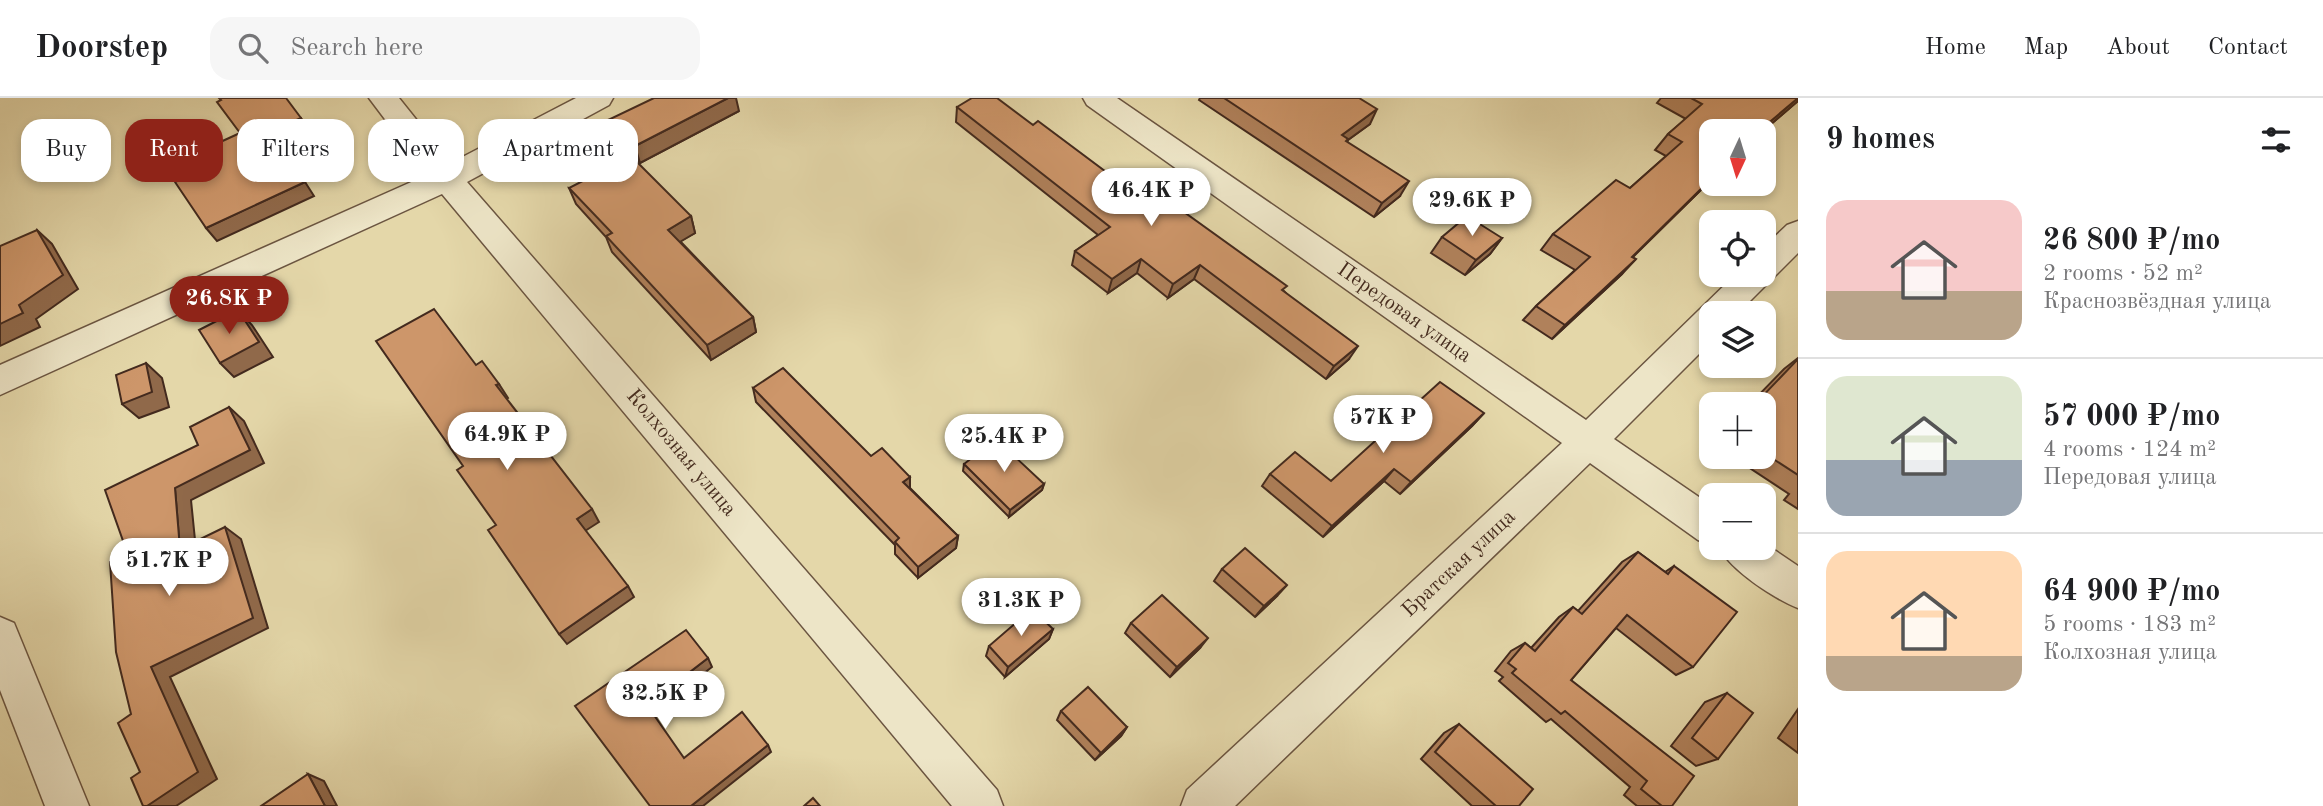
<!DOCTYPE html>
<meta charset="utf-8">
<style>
body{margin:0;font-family:"Old Standard TT",serif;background:#f6f6f6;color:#202124;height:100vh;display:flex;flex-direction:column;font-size:26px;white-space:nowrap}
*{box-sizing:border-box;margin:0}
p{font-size:23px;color:#757577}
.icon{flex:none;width:38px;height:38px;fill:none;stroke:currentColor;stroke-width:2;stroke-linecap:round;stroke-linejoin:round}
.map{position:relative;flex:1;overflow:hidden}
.details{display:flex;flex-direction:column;background:#fff;width:525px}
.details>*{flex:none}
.top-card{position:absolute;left:21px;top:21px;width:665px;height:63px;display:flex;gap:14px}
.needle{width:46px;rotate:184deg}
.fabs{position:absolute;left:1699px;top:21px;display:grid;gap:14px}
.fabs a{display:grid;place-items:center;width:77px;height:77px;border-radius:14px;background:#fff;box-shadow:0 4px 10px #0003;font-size:35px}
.price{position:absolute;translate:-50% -60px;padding:0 16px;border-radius:24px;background:#fff;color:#222;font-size:23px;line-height:46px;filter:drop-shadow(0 2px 4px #0008)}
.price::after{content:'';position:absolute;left:50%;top:42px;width:21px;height:16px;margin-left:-10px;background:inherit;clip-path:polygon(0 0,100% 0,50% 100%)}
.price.selected{background:#8f2418;color:#fff}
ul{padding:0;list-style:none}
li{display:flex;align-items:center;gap:21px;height:175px;padding:0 28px}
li+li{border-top:2px solid #e0e0e0}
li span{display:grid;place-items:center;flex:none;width:196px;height:140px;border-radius:21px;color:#555}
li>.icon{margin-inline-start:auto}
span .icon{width:84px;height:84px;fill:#fffc;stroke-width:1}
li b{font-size:30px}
h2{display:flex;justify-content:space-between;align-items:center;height:84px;padding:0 28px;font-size:30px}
.pill{padding:0 24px;border-radius:21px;background:#fff;box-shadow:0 4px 10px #0003;font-size:24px;line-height:63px}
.pill.selected{background:#8f2418;color:#fff}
header{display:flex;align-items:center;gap:42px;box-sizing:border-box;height:98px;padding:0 35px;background:#fff;border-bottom:2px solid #e0e0e0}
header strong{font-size:33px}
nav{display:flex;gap:38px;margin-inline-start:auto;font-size:24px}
.search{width:490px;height:63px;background:#f6f6f6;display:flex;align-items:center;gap:18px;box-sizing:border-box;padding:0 24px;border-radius:21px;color:#757577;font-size:26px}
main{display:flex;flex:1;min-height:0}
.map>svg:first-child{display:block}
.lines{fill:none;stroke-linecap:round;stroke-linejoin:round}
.minor-casing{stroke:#6b5541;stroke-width:3}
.minor{fill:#ede5c7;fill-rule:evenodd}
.wall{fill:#b0815b;stroke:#432a1e;stroke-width:2}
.shaded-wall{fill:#90694a;stroke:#432a1e;stroke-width:2}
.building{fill:#cd966a;stroke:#432a1e;stroke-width:2}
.labels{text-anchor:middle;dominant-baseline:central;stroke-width:5;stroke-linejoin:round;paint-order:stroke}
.street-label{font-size:21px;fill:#432a1e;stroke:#ede5c7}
</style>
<header>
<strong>Doorstep</strong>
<div class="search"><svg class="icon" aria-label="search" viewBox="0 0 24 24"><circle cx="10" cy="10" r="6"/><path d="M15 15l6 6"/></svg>Search here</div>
<nav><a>Home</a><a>Map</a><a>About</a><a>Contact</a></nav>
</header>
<main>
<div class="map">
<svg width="1798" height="708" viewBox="0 0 1798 708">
<rect width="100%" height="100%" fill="#e4d7a9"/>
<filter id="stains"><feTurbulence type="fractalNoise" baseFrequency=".00286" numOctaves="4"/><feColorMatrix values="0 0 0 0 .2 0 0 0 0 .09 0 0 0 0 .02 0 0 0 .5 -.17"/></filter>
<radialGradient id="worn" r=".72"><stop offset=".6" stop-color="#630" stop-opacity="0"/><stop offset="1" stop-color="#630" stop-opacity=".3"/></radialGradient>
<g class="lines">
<!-- minor casing -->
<g class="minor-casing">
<g id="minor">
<path d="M 369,0 L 399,0 L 451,65 L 576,0 L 613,0 L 609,7 L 467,84 L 997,692 L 1003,708 L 952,708 L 442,96 L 0,297 L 0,267 L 427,77 Z"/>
<path d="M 1083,0 L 1117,0 L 1586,322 L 1735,177 L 1764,177 L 1764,149 L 1787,127 L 1798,123 L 1798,155 L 1738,215 L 1712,215 L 1712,243 L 1614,341 L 1712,408 L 1712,447 L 1698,442 L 1590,365 L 1235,708 L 1181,708 L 1187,692 L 1562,345 L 1087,7 Z"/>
<path d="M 1764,445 L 1798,468 L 1798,510 C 1775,501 1730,472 1720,450 L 1764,450 Z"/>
<path d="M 0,519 L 14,525 L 89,708 L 45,708 L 0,592 Z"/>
</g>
</g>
<!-- minor -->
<use href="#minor" class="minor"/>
</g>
<!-- wall -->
<g class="wall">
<path d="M 1200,0 L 1359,0 L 1370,26 L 1348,42 L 1347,44 L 1400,98 L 1374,119 L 1199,2 Z"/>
<path d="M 1661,0 L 1798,0 L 1798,3 L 1763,33 L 1712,33 L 1712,81 L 1633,159 L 1622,176 L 1552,241 L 1523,222 L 1536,208 L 1575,172 L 1541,152 L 1553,136 L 1630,90 L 1666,58 L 1655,52 L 1668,36 L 1686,21 L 1657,5 Z"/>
<path d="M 957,9 L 1033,27 L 1133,94 L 1284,193 L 1349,261 L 1326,281 L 1194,181 L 1168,200 L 1137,175 L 1108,195 L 1072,167 L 1075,153 L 1098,137 L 956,24 Z"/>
<path d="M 739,13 L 640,65 L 614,38 L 608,22 Z"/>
<path d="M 569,90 L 691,118 L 695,135 L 680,143 L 753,219 L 756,234 L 711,262 L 612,154 L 606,139 L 576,106 Z"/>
<path d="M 1442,139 L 1502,140 L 1490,156 L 1465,177 L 1431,155 Z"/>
<path d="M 1798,260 L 1798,411 L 1784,402 L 1789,396 L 1733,359 L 1764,359 L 1764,306 L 1750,306 L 1784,271 Z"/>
<path d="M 753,290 L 871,358 L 910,379 L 910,390 L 958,438 L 956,450 L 918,480 L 895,456 L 895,447 L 756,304 Z"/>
<path d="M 1484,315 L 1472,328 L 1400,396 L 1384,383 L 1323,439 L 1262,388 L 1270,376 L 1331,383 Z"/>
<path d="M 964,366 L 1044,386 L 1042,392 L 1009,419 L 963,373 Z"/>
<path d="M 1638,454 L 1665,474 L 1674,468 L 1693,569 L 1676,577 L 1616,530 L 1571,582 L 1672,708 L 1637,708 L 1624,697 L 1630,689 L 1551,621 L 1546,624 L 1499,583 L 1503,579 L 1495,573 L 1511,553 L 1525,545 L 1531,550 L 1559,519 L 1573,509 L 1578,513 L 1622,464 Z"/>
<path d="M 1222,471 L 1277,498 L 1255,519 L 1214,483 Z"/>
<path d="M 1131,525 L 1200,550 L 1170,579 L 1125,535 Z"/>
<path d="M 1053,531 L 1049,541 L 1005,579 L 986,558 L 989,548 Z"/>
<path d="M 1727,595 L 1718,661 L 1696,668 L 1671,648 L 1705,604 Z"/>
<path d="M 1798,611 L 1798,655 L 1778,640 Z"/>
<path d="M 1061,613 L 1127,629 L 1121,638 L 1095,662 L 1057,622 Z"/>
<path d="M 1459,626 L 1519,708 L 1472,708 L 1421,661 L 1444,635 Z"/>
</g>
<!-- shaded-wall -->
<g class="shaded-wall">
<path d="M 728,0 L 736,0 L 739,13 L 640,65 L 635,48 Z"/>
<path d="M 1798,0 L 1798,3 L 1763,33 L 1759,33 Z"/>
<path d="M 1377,11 L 1370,26 L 1348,42 L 1341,56 L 1342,37 Z"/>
<path d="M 301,20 L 310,33 L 277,49 L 267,35 Z"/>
<path d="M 1712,80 L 1712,81 L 1618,173 L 1632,159 Z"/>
<path d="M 1409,83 L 1400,98 L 1374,119 L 1382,105 Z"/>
<path d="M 305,84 L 314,98 L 217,143 L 206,130 Z"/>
<path d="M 691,118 L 695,135 L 673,148 L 668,132 Z"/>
<path d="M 37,132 L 52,146 L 78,191 L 36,221 L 40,229 L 0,248 L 0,226 L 19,207 Z"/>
<path d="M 1502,140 L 1490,156 L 1465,177 L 1476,162 Z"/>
<path d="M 1141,161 L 1137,175 L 1108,195 L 1112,181 Z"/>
<path d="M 1636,161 L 1622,176 L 1552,241 L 1565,227 Z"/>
<path d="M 1200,167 L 1194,181 L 1168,200 L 1173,186 Z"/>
<path d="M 238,212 L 252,227 L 273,259 L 234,279 L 220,265 Z"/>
<path d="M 753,219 L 756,234 L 711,262 L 707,247 Z"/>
<path d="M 1358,248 L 1349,261 L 1326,281 L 1334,268 Z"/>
<path d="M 146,265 L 162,280 L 169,309 L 139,320 L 122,306 Z"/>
<path d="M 499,286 L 508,300 L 505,302 L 496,287 Z"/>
<path d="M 229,309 L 244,323 L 264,365 L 191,402 L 197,462 L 180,451 L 175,390 Z"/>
<path d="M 1484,315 L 1472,328 L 1400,396 L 1411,384 Z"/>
<path d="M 1394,371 L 1384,383 L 1323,439 L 1332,428 Z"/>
<path d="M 910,379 L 910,392 L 903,384 Z"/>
<path d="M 1044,386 L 1042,392 L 1009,419 L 1010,412 Z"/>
<path d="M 592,411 L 599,424 L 585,433 L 577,421 Z"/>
<path d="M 225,429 L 241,441 L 268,530 L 170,579 L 217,681 L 176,708 L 147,708 L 151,569 Z"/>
<path d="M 958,438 L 956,450 L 918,480 L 918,469 Z"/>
<path d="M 1287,487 L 1277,498 L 1255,519 L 1264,508 Z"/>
<path d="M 628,488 L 634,499 L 567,546 L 559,536 Z"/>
<path d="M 1053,531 L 1049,541 L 1005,579 L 1008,569 Z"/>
<path d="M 1208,540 L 1200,550 L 1170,579 L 1177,569 Z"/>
<path d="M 708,560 L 712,569 L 652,615 L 647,607 Z"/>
<path d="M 1127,629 L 1121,638 L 1095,662 L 1101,655 Z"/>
<path d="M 768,647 L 771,654 L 703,708 L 691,708 Z"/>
<path d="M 308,676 L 324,683 L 337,708 L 325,708 Z"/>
</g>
<!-- building -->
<g class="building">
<path d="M 219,0 L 286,0 L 301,20 L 267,35 L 305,84 L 206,130 L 175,84 L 215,66 L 205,51 L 240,35 L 217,4 L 221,2 Z"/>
<path d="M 654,0 L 728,0 L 635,48 L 608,22 Z"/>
<path d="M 972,0 L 997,0 L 1033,27 L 1038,23 L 1133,94 L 1145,86 L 1287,188 L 1282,192 L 1358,248 L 1334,268 L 1200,167 L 1173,186 L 1141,161 L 1112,181 L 1075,153 L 1110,129 L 957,9 Z"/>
<path d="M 1224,0 L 1359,0 L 1377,11 L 1342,37 L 1348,41 L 1346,43 L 1409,83 L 1382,105 Z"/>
<path d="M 1691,0 L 1798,0 L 1759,33 L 1712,33 L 1712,80 L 1632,159 L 1636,161 L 1565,227 L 1536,208 L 1590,159 L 1553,136 L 1616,82 L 1630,90 L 1682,44 L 1668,36 L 1702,6 Z"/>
<path d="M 631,58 L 691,118 L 668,132 L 753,219 L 707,247 L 606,138 L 612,135 L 569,90 Z"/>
<path d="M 1467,118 L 1502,140 L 1476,162 L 1442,139 Z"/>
<path d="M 37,132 L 63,177 L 19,207 L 23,215 L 0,226 L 0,148 Z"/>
<path d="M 434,211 L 476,267 L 482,263 L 499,286 L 496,287 L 592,411 L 577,421 L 628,488 L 559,536 L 488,432 L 496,427 L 457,372 L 463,368 L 376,243 Z"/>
<path d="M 238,212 L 259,244 L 220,265 L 199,232 Z"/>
<path d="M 1798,261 L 1798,377 L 1764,355 L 1764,306 L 1755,306 Z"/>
<path d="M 146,265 L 152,294 L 122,306 L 116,277 Z"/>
<path d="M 783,270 L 871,358 L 882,350 L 910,379 L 903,384 L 958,438 L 918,469 L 895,444 L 899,440 L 753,290 Z"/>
<path d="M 1440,284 L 1484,315 L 1411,384 L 1394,371 L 1332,428 L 1270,376 L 1295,354 L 1331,383 Z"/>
<path d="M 229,309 L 250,352 L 175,390 L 180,451 L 225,429 L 253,520 L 151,569 L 198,674 L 147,708 L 143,708 L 131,680 L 140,674 L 118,625 L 131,616 L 116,554 L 110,464 L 128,457 L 105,392 L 198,347 L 190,329 Z"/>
<path d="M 996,341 L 1044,386 L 1010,412 L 964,366 Z"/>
<path d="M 1245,450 L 1287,487 L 1264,508 L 1222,471 Z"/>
<path d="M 1638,454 L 1668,476 L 1674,468 L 1737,514 L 1693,569 L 1627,517 L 1571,582 L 1694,678 L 1672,708 L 1662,708 L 1641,691 L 1647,683 L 1565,613 L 1561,616 L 1512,575 L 1516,571 L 1508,565 L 1525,545 L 1535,553 L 1573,509 L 1582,516 Z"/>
<path d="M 1162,497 L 1208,540 L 1177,569 L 1131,525 Z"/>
<path d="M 1032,511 L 1053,531 L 1008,569 L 989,548 Z"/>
<path d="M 686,532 L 708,560 L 647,607 L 684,660 L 742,614 L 768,647 L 691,708 L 650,708 L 575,608 Z"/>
<path d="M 1088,589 L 1127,629 L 1101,655 L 1061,613 Z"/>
<path d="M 1727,595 L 1753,615 L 1718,661 L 1692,640 Z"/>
<path d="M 1459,626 L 1533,691 L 1519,708 L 1496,708 L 1435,654 Z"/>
<path d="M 308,676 L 325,708 L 261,708 Z"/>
<path d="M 813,700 L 820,708 L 804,708 Z"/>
</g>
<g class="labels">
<!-- street labels -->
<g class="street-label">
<text transform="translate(1404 215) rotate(35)">Передовая улица</text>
<text transform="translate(681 355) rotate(50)">Колхозная улица</text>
<text transform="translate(1459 466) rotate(-43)">Братская улица</text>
</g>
</g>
<rect width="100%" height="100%" filter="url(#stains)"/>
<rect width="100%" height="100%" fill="url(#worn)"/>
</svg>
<div class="fabs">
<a><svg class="needle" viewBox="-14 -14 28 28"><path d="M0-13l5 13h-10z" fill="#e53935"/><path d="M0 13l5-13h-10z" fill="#757577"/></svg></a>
<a><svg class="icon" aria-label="locate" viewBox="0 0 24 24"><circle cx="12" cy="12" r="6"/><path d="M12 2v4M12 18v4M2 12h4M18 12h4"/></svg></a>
<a><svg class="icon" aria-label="layers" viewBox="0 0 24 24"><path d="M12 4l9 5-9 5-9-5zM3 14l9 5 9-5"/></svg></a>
<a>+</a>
<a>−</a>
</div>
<b class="price" style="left:1151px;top:130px">46.4K ₽</b>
<b class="price" style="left:1472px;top:140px">29.6K ₽</b>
<b class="price selected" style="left:229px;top:238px">26.8K ₽</b>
<b class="price" style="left:1383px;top:357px">57K ₽</b>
<b class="price" style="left:507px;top:374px">64.9K ₽</b>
<b class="price" style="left:1004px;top:376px">25.4K ₽</b>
<b class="price" style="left:169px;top:500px">51.7K ₽</b>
<b class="price" style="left:1021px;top:540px">31.3K ₽</b>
<b class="price" style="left:665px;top:633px">32.5K ₽</b>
<div class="top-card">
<a class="pill">Buy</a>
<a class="pill selected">Rent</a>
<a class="pill">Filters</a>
<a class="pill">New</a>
<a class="pill">Apartment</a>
</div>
</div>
<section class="details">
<h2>9 homes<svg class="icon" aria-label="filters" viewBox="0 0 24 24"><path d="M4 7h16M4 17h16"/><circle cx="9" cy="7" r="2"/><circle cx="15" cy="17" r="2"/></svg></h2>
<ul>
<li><span style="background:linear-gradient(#f6c9c9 65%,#b9a48a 0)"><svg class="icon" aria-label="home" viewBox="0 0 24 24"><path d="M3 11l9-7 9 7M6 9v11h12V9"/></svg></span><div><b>26 800 ₽/mo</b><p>2 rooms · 52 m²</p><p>Краснозвёздная улица</p></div></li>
<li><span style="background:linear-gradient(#dfe7d0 60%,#9aa5b1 0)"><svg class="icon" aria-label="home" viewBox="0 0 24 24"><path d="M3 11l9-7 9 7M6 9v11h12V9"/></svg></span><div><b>57 000 ₽/mo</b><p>4 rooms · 124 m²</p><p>Передовая улица</p></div></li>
<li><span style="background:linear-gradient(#ffd9b3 75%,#b9a48a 0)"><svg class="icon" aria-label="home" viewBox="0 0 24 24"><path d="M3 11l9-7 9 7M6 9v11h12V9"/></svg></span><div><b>64 900 ₽/mo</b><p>5 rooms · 183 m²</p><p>Колхозная улица</p></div></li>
</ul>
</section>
</main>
